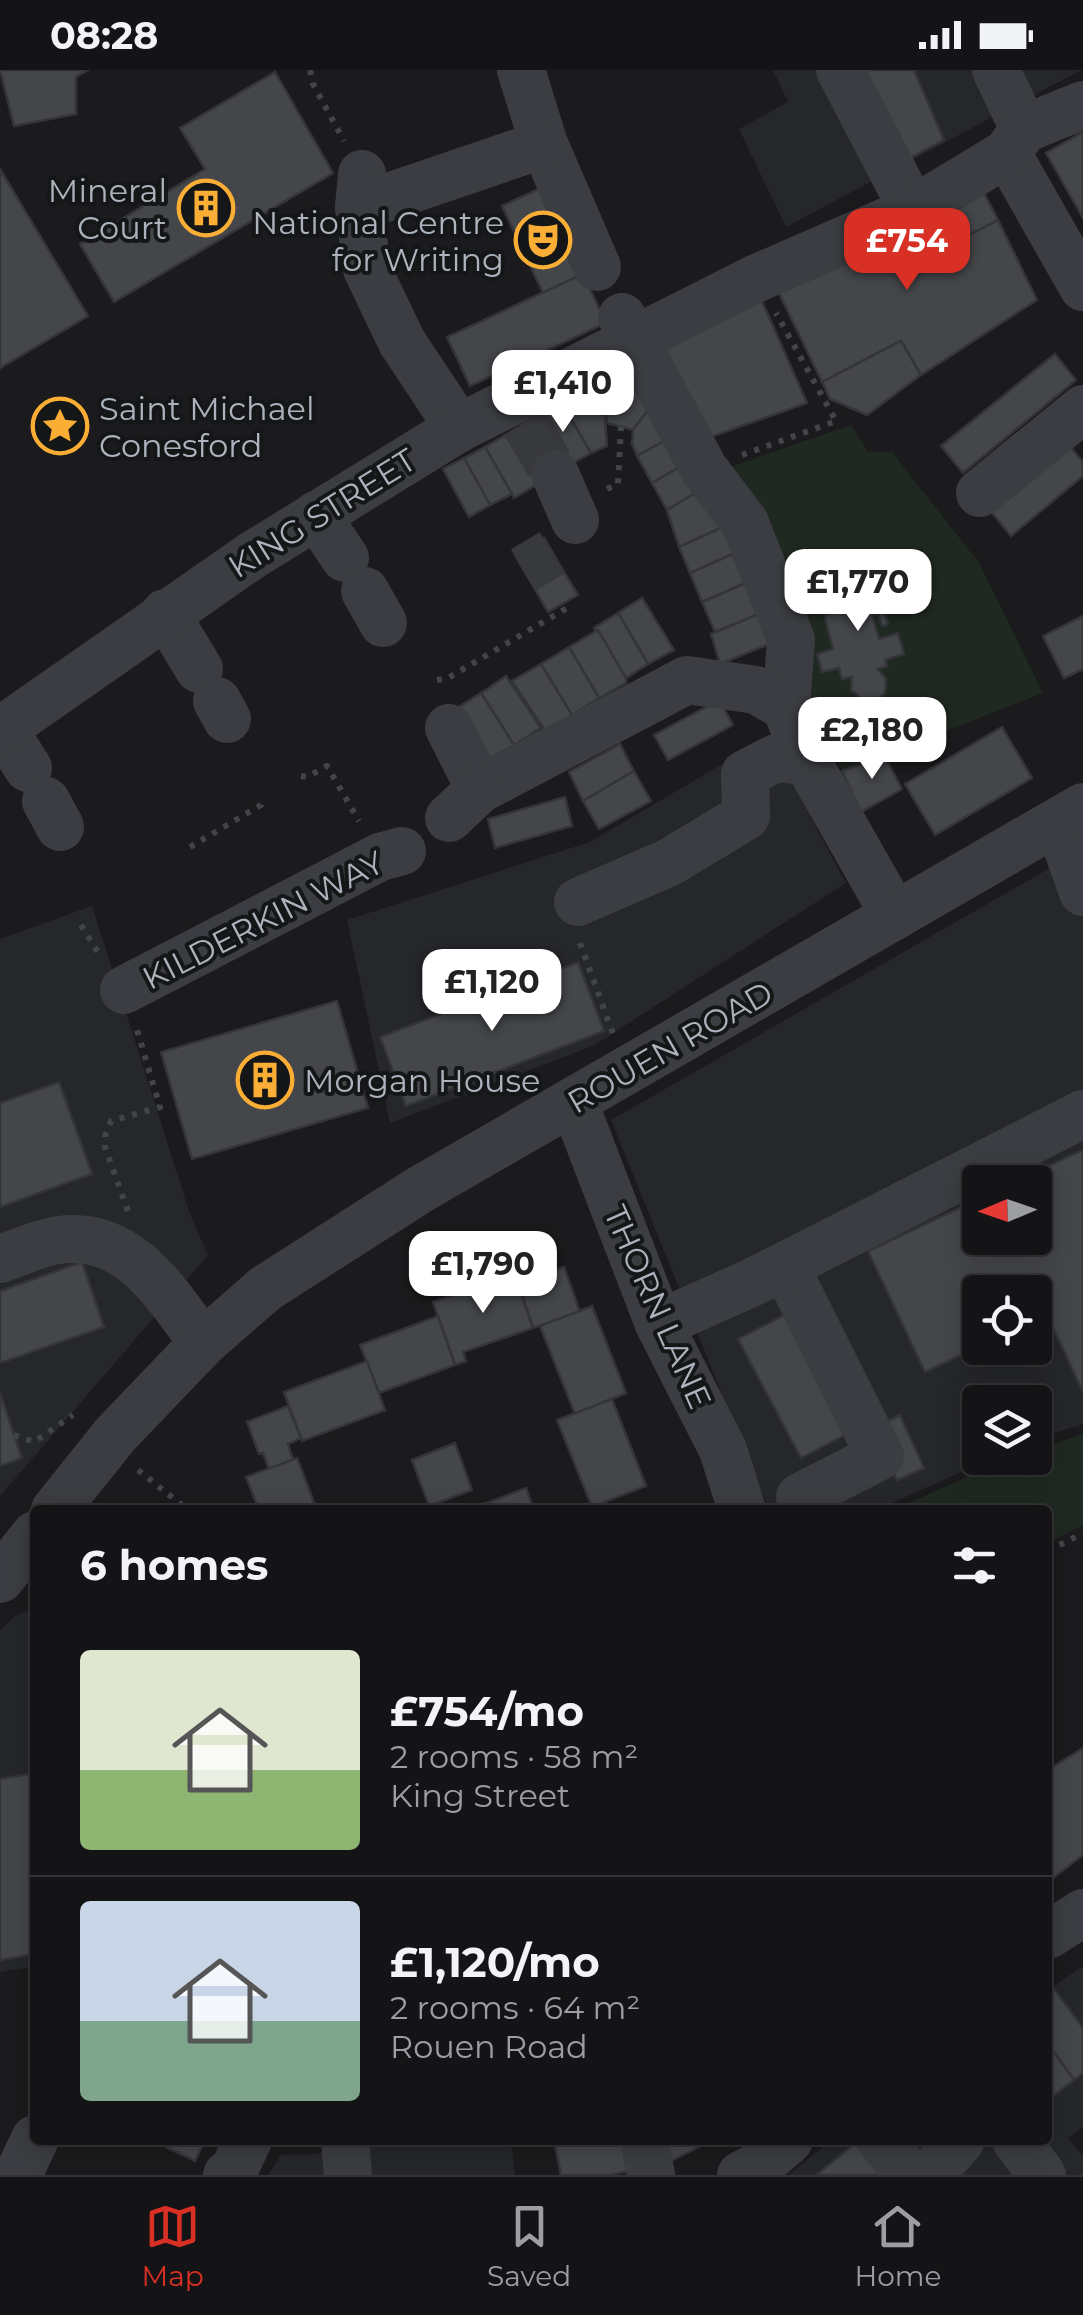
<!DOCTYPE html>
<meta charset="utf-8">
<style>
body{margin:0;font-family:Montserrat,sans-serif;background:#212123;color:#f1f3f6;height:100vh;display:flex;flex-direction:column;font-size:38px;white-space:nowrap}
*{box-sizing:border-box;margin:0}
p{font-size:32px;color:#9d9ea1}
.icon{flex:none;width:55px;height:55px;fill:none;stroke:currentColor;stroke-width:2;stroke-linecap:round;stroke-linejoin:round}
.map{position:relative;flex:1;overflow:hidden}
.sheet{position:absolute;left:30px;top:1435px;width:1022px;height:640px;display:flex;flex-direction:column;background:#141416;border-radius:10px;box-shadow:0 5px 25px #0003,0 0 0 2px #333335}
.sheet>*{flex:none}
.needle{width:65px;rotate:268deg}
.controls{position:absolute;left:962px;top:1095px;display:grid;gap:20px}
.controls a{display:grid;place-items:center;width:90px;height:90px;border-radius:10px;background:#141416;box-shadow:0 5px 25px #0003,0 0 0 2px #333335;font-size:50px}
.price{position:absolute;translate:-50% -85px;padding:0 22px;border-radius:20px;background:#fff;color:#222;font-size:32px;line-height:65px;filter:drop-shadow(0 2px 5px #0008)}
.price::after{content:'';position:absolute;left:50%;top:60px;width:30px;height:22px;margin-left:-15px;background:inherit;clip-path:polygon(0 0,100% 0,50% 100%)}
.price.current{background:#d93025;color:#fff}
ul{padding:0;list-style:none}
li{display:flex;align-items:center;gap:30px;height:250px;padding:0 50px}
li+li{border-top:2px solid #333335}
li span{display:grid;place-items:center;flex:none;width:280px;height:200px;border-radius:10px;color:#555}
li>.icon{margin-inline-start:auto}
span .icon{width:120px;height:120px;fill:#fffc;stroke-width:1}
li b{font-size:42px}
h2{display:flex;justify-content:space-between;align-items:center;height:120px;padding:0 50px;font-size:42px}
.status{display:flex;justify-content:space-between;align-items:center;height:70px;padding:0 50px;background:#141416;direction:ltr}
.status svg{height:28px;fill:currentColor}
.dock{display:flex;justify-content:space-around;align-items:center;height:140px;border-top:2px solid #333335;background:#141416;font-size:28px;color:#9d9ea1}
.dock a{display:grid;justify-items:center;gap:5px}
.dock .current{color:#d93025}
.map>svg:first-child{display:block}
.built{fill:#26272a;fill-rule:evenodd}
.green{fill:#202921}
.building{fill:#44464a;stroke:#343539;stroke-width:2.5}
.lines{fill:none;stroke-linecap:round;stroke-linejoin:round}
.minor-tunnel{stroke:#38393d;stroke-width:48;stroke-dasharray:48 24;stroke-linecap:butt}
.path{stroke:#414449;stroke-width:6;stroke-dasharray:5 8;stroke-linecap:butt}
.minor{stroke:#3b3d42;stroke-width:48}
.labels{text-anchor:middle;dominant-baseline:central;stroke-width:8;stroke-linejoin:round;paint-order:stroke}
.poi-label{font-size:32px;fill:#adb3bd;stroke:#151618;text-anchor:end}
.street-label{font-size:32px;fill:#adb3bd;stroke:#151618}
</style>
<div class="status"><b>08:28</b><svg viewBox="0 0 49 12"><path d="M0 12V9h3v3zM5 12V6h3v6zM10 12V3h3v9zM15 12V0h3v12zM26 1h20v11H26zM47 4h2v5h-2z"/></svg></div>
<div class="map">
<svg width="1083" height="2105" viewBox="0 0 1083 2105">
<rect width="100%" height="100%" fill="#1b1b1d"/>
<!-- built -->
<g class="built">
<path d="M 773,0 L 1081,0 L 786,157 L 739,59 L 788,32 Z"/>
<path d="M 768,667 L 846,813 L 593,976 L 390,1053 L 347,850 L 590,772 Z"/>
<path d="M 1083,779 L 1083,1354 L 1035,1369 L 1035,1332 L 980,1332 L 980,1388 L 993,1388 L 876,1440 L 769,1440 L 611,1050 ZM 980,1112 L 1035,1112 L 1035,1168 L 980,1168 ZM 980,1222 L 1035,1222 L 1035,1278 L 980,1278 Z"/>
<path d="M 92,836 L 190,1144 L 208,1185 L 0,1426 L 0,869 Z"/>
<path d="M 35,1537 L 35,1896 L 0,1902 L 0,1561 L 15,1546 Z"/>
<path d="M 1083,1896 L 1083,2057 L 1068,2068 L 1083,2086 L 1083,2105 L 788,2105 L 832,2070 L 1048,2070 L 1048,1920 Z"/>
<path d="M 380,2070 L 511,2070 L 515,2105 L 268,2105 L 281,2085 L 315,2084 Z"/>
</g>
<!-- green -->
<g class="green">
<path d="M 851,355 L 868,382 L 892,382 L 979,493 L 1043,623 L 842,701 L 811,634 L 796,542 L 724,399 Z"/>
<path d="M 1083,1364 L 1083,1455 L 1048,1473 L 1048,1440 L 894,1440 L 1002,1391 L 1035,1388 L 1035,1380 Z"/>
</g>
<!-- building -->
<g class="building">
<path d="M 0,0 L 88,0 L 76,7 L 76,44 L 14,56 Z"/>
<path d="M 852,0 L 914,0 L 944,70 L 902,92 Z"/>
<path d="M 275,2 L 333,103 L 114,232 L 80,174 L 205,99 L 180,58 Z"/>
<path d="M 1083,62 L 1083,148 L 1046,83 Z"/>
<path d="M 0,99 L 88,246 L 0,298 Z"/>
<path d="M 543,117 L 583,204 L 543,223 L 502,136 Z"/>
<path d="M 984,123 L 998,150 L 960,170 L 941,130 Z"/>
<path d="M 941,130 L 960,170 L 998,150 L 1037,230 L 921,305 L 901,271 L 822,312 L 775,215 Z"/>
<path d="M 583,204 L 606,253 L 470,316 L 447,267 Z"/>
<path d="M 758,222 L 807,333 L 696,372 L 645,289 Z"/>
<path d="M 901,271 L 921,305 L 867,345 L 830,329 L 822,312 Z"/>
<path d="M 1055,284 L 1076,310 L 963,403 L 941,376 Z"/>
<path d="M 617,300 L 651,308 L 660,324 L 633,360 L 607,353 L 602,308 L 614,310 Z"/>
<path d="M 602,308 L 607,376 L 591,383 L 561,332 Z"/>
<path d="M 657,328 L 677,364 L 637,386 L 632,374 L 633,360 Z"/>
<path d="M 561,332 L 591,383 L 564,398 L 535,347 Z"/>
<path d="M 535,347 L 564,398 L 541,412 L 512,361 Z"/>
<path d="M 512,361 L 541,412 L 514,428 L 485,377 Z"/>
<path d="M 677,364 L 692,390 L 652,413 L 637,386 Z"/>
<path d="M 1068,374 L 1083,392 L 1083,406 L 1011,466 L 989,439 Z"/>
<path d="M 485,377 L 512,424 L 490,435 L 464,388 Z"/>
<path d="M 464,388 L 490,435 L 469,447 L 443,399 Z"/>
<path d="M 692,390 L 707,416 L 667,440 L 652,413 Z"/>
<path d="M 707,416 L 723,457 L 679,477 L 667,440 Z"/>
<path d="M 723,457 L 735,483 L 690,503 L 679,477 Z"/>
<path d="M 544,468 L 561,497 L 532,514 L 515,485 Z"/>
<path d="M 735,483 L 748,512 L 702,532 L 690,503 Z"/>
<path d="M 855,496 L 862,520 L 883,514 L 890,539 L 884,541 L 888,554 L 882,556 L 878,543 L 872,545 L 879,569 L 898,563 L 904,584 L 885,590 L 887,596 L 878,599 L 886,609 L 885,623 L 875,632 L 867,633 L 851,620 L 852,607 L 842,609 L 839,598 L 822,602 L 817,584 L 833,579 L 824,545 L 831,543 L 820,507 Z"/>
<path d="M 561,497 L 578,525 L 548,542 L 532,514 Z"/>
<path d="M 748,512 L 761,543 L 715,562 L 702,532 Z"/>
<path d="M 642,528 L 674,580 L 648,594 L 618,543 Z"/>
<path d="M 764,542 L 772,573 L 720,594 L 711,564 Z"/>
<path d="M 618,543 L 648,594 L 626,608 L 594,558 Z"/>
<path d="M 1083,546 L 1083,599 L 1064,608 L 1043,566 Z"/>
<path d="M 598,560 L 626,608 L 626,613 L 599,628 L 569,577 Z"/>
<path d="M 569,577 L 599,628 L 572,645 L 541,594 Z"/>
<path d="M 541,594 L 572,645 L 545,661 L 512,611 Z"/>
<path d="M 506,606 L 541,658 L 514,675 L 481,623 Z"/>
<path d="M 481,623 L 514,675 L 490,690 L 457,638 Z"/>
<path d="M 719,630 L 733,655 L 668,690 L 654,665 Z"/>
<path d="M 1002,657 L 1032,708 L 935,765 L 905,714 Z"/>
<path d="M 620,674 L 634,701 L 583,731 L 569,702 Z"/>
<path d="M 884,685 L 902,719 L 861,742 L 842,701 Z"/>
<path d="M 634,701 L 651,731 L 599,759 L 583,731 Z"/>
<path d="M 565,727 L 572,756 L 495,778 L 488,749 Z"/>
<path d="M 578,892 L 604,961 L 406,1036 L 380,967 Z"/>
<path d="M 337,931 L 368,1038 L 192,1089 L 161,982 Z"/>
<path d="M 59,1012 L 92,1104 L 0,1137 L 0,1033 Z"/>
<path d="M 1083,1080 L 1083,1322 L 1047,1245 L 1035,1250 L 1035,1222 L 980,1222 L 980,1276 L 925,1302 L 868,1181 L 980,1128 L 980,1168 L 1035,1168 L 1035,1112 L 1013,1112 Z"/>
<path d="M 82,1192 L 104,1257 L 0,1293 L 0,1221 Z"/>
<path d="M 564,1197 L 580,1242 L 533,1258 L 518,1213 Z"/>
<path d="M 514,1203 L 533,1258 L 463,1282 L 466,1291 L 455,1295 L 433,1232 Z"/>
<path d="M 592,1236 L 626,1323 L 575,1344 L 540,1256 Z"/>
<path d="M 798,1238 L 860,1357 L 801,1388 L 738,1269 Z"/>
<path d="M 438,1246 L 455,1295 L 379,1323 L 360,1275 Z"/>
<path d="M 367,1291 L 385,1340 L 302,1371 L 284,1322 Z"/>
<path d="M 0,1323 L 22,1388 L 0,1396 Z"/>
<path d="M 612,1329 L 646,1416 L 592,1437 L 557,1350 Z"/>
<path d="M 288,1336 L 301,1368 L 288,1374 L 293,1390 L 269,1399 L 263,1383 L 259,1384 L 247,1352 Z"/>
<path d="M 900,1345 L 924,1398 L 897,1410 L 873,1358 Z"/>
<path d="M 455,1373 L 472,1420 L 429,1436 L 412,1390 Z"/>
<path d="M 297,1388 L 317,1440 L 259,1440 L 246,1407 Z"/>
<path d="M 526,1418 L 534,1440 L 468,1440 Z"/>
<path d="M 1083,1678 L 1083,1785 L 1048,1812 L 1048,1700 Z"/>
<path d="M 35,1703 L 35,1884 L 0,1890 L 0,1709 Z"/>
<path d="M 1054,1919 L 1083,1958 L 1083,2003 L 1074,2010 L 1048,1974 L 1048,1924 Z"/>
<path d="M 1048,1974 L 1074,2010 L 1048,2030 Z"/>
<path d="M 170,2070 L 205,2070 L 195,2091 L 166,2077 Z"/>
<path d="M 554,2070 L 629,2070 L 634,2100 L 610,2105 L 561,2105 Z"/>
<path d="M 660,2070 L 713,2070 L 665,2094 Z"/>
<path d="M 858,2071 L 885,2105 L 816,2105 Z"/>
</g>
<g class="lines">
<!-- minor-tunnel -->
<g class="minor-tunnel">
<path d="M 525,353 L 555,404"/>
<path d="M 523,500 L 552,483"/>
</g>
<!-- path -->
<g class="path">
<path d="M 310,0 L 313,14 L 344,71"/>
<path d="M 742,385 L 836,351 L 776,243"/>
<path d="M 607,419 L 618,414 L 621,357"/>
<path d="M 437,610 L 448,608 L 567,538"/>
<path d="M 301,706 L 307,707 L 327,696 L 359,751"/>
<path d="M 190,777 L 261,735 L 262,729"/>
<path d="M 81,855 L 101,887"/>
<path d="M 580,873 L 613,964"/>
<path d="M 128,1141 L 105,1077 L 105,1066 L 111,1051 L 160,1037 L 137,960"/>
<path d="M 14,1365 L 34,1372 L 73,1345"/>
<path d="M 138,1400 L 188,1440"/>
<path d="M 1048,1481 L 1083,1463"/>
</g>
<!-- minor -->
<g class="minor">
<path d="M 521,0 L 544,74 L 597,197"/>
<path d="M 840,0 L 913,140"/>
<path d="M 996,0 L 1024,59"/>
<path d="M 1007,83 L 1083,217"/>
<path d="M 362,104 L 359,137 L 367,199 L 402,272 L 459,358"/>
<path d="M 359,137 L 544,74"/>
<path d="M 622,247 L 704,399 L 745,453 L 791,570 L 786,637 L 807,691 L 895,846"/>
<path d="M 555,404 L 575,450"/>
<path d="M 980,423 L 1083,339"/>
<path d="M 316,445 L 345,488"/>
<path d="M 365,521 L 383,553"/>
<path d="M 165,543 L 199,599"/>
<path d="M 217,631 L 227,649"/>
<path d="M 449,658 L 480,719 L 687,610 L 756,620 L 786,637"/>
<path d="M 3,659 L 28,698"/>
<path d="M 0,661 L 251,486 L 459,358 L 757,208 L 913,140 L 1007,83 L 1024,59 L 1083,35"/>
<path d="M 46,731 L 60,757"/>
<path d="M 449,748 L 480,719"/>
<path d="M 1058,752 L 1083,822"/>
<path d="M 578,832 L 670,792 L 746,746 L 745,704 L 776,688 L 807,691"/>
<path d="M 124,920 L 380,787 L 402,781"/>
<path d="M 574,1033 L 659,1254 L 723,1380 L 742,1440"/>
<path d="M 0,1189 C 19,1183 40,1172 59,1170 C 130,1160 167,1225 203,1273"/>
<path d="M 785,1196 L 880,1386 L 800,1427"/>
<path d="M 659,1254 L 753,1212 L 1083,1044"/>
<path d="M 55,1440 L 115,1365 L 203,1273 L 266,1218 L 421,1119 L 1083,737"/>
<path d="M 0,1509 L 35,1465"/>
<path d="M 1048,1865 L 1083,1843"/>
<path d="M 345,2070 L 348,2105"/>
<path d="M 644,2070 L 651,2105"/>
<path d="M 881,2070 L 909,2105"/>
<path d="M 1016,2070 L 1042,2105"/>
<path d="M 18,2105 L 35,2069"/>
<path d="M 227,2105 L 234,2100 L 248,2070"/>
<path d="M 741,2105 L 759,2096 L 789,2070"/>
<path d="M 930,2105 L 961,2070"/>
</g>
</g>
<!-- icons -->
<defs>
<g id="building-ring" transform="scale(2.875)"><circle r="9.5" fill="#151618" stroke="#faae35" stroke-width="1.5"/><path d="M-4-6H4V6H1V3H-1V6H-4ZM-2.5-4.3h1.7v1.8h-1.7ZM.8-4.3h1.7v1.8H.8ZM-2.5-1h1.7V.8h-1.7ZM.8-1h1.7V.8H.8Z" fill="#faae35"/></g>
<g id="theatre-ring" transform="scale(2.875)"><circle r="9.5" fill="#151618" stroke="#faae35" stroke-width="1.5"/><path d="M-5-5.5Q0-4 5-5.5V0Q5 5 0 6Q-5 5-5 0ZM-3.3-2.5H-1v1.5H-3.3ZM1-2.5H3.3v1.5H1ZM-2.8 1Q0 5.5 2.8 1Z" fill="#faae35"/></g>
<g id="sight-ring" transform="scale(2.875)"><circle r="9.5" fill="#151618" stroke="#faae35" stroke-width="1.5"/><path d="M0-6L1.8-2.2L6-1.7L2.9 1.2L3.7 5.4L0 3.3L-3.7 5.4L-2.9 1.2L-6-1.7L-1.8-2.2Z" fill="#faae35"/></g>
</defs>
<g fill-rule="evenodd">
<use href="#building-ring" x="206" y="138"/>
<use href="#theatre-ring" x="543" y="170"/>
<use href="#sight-ring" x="60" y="356"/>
<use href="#building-ring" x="265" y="1010"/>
</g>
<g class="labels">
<!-- poi labels -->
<g class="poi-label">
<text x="167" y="120">Mineral<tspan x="167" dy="37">Court</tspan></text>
<text x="504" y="152">National Centre<tspan x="504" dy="37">for Writing</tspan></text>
<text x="99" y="338" text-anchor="start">Saint Michael<tspan x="99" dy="37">Conesford</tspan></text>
<text x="304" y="1010" text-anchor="start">Morgan House</text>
</g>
<!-- street labels -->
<g class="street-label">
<text transform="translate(322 443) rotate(-32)">KING STREET</text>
<text transform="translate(263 850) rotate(-27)">KILDERKIN WAY</text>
<text transform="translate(670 977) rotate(-30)">ROUEN ROAD</text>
<text transform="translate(658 1237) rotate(66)">THORN LANE</text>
</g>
</g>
</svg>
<div class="controls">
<a><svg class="needle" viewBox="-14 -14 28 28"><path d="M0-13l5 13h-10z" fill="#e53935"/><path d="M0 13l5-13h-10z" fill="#9d9ea1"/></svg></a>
<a><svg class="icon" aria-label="locate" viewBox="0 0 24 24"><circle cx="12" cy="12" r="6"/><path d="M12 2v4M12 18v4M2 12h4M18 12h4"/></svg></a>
<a><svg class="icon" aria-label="layers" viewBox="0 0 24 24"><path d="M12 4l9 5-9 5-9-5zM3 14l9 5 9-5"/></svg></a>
</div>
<b class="price current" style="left:907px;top:223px">£754</b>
<b class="price" style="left:563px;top:365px">£1,410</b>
<b class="price" style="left:858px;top:564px">£1,770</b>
<b class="price" style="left:872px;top:712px">£2,180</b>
<b class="price" style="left:492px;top:964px">£1,120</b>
<b class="price" style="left:483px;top:1246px">£1,790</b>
<section class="sheet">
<h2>6 homes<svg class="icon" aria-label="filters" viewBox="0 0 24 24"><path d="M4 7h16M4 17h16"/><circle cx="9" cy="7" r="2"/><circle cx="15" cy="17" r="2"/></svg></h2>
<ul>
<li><span style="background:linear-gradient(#dfe7d0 60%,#8fb573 0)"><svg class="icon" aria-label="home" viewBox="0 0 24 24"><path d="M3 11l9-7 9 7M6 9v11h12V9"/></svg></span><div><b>£754/mo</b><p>2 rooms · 58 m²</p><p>King Street</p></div></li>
<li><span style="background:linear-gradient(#c9d6e8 60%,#7fa58c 0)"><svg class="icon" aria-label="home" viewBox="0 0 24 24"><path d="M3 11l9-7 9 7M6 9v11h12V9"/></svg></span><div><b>£1,120/mo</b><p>2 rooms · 64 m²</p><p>Rouen Road</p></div></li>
</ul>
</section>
</div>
<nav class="dock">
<a class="current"><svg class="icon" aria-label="map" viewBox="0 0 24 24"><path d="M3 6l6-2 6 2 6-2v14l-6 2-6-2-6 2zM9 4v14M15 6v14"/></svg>Map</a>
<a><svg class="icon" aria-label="saved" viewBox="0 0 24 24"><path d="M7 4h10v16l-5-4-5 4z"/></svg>Saved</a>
<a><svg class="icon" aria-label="home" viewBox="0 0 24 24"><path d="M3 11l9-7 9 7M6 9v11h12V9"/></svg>Home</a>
</nav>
